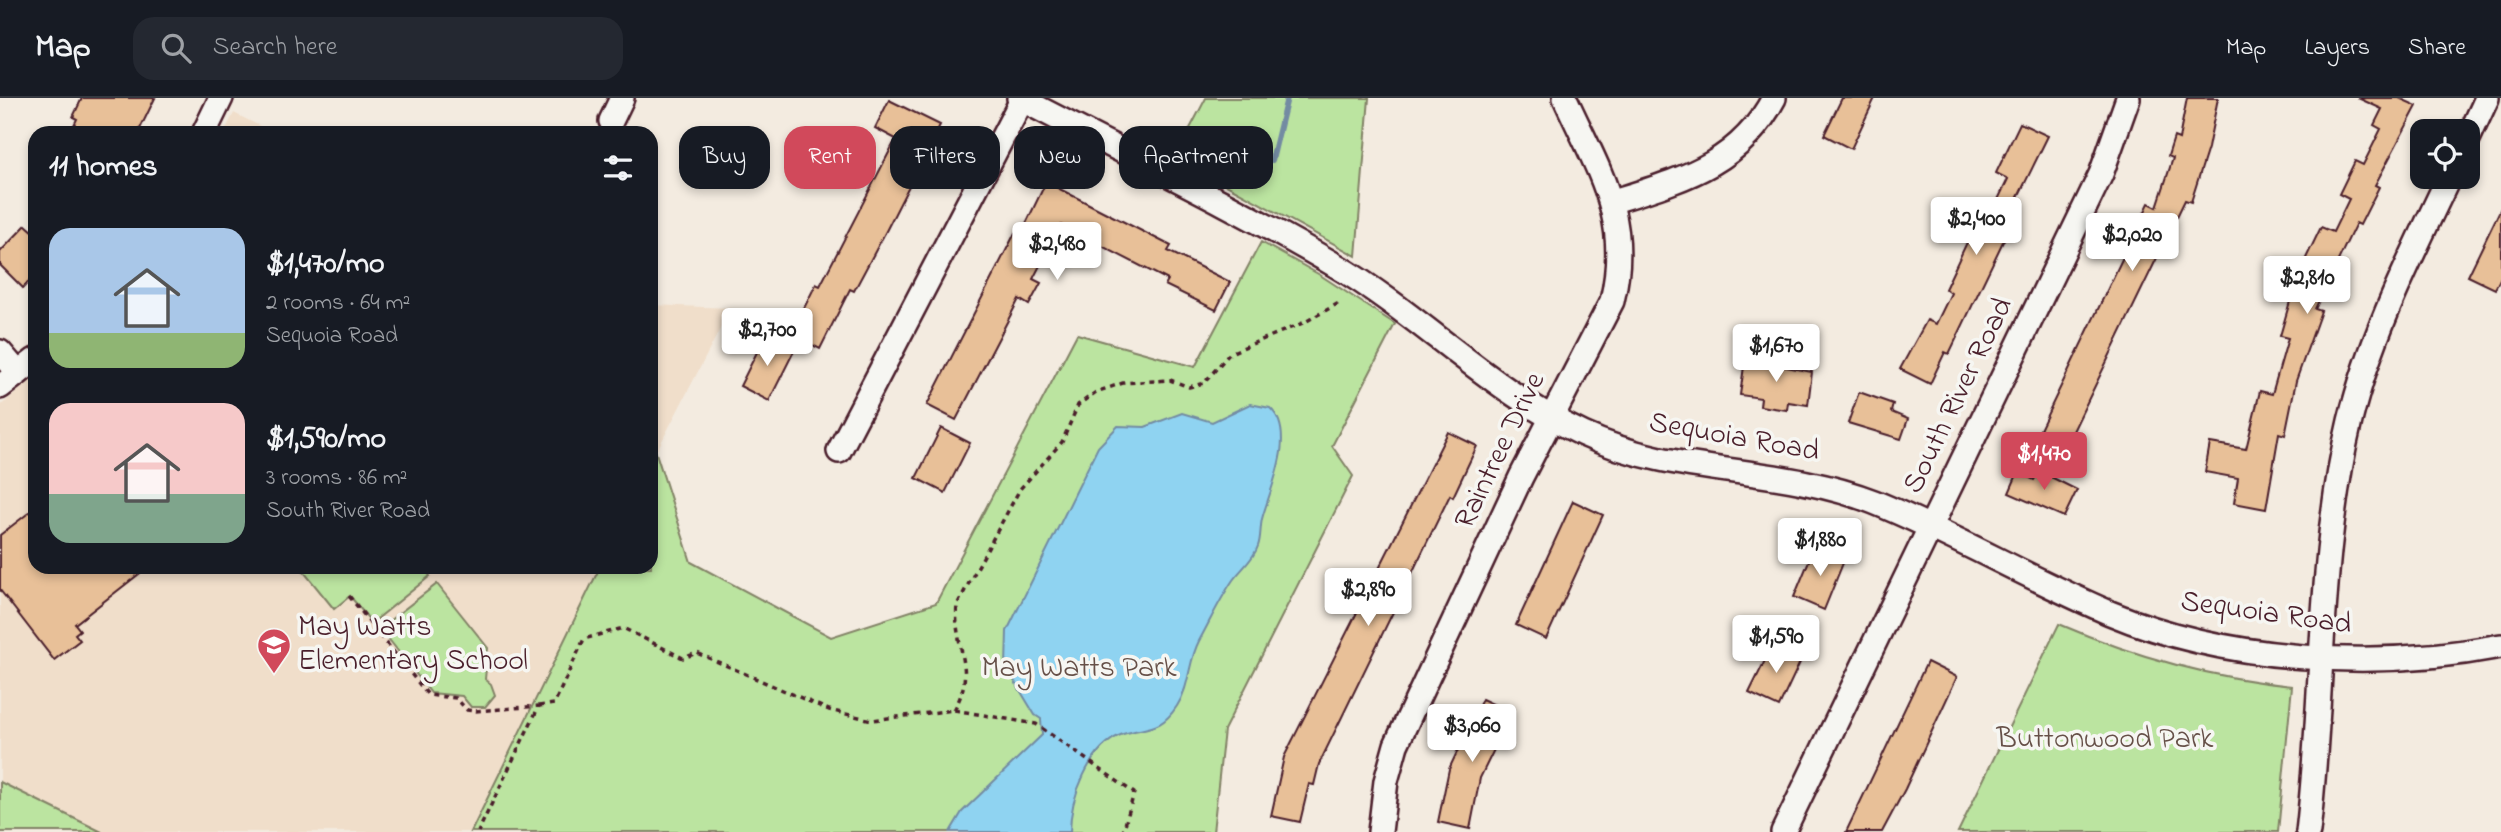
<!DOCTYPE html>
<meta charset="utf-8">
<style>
body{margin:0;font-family:"Indie Flower",sans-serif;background:#242831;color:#f1f3f6;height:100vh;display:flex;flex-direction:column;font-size:26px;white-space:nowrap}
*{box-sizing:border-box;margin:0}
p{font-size:23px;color:#9ea1a6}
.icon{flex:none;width:38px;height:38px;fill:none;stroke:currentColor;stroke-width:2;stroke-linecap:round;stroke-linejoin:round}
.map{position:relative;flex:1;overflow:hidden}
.panel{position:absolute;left:28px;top:28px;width:630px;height:448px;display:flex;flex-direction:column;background:#171b24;border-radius:21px;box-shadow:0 4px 10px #0003}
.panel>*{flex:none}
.banner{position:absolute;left:679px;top:28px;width:665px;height:63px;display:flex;gap:14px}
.controls{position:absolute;left:2410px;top:21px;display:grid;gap:14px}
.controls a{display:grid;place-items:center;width:70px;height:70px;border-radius:14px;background:#171b24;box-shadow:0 4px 10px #0003;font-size:35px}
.price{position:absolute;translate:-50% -60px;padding:0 16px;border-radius:7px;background:#fff;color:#222;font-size:23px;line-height:46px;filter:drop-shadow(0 2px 4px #0008)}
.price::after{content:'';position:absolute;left:50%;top:42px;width:21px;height:16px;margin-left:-10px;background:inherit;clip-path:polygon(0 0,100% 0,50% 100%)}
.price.current{background:#d1495b;color:#fff}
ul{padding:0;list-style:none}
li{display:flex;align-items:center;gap:21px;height:175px;padding:0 21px}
li span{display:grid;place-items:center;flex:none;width:196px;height:140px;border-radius:21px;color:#555}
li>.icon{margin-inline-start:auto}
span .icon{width:84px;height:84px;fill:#fffc;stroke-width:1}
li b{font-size:30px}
h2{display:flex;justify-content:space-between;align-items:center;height:84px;padding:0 21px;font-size:30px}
.tag{padding:0 24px;border-radius:21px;background:#171b24;box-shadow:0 4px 10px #0003;font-size:24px;line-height:63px}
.tag.current{background:#d1495b;color:#fff}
header{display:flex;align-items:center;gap:42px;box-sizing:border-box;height:98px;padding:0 35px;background:#171b24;border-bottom:2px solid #363941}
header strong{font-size:33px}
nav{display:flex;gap:38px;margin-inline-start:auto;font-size:24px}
.search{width:490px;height:63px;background:#242831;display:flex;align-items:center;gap:18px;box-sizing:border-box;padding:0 24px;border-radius:21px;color:#9ea1a6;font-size:26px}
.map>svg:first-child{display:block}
.built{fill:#f0deca}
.green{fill:#bbe4a0;stroke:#828266;stroke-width:2}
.water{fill:#8fd3f1;stroke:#738ba2;stroke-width:2}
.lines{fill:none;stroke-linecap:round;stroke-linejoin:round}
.stream{stroke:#738ba2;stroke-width:6}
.building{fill:#e8c098;stroke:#4a1f2b;stroke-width:2}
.minor-casing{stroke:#4a1f2b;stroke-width:28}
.path{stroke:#4a1f2b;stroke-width:3.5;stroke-dasharray:5 5;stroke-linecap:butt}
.minor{stroke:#f6f6f2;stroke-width:23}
.labels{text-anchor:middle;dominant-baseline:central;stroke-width:7;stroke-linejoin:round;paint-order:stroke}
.street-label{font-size:30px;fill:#4a1f2b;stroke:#f6f6f2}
.poi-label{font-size:30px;fill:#4a1f2b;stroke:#f6f6f2;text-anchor:start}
.park-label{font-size:30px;fill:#665048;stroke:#f6f6f2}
</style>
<header>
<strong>Map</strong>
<div class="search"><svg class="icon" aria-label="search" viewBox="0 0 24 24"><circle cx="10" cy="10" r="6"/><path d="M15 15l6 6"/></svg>Search here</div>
<nav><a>Map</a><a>Layers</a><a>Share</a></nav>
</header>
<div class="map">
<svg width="2501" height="734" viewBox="0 0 2501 734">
<rect width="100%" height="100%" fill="#f3ebe0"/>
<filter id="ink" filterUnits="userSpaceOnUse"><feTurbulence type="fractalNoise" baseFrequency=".0143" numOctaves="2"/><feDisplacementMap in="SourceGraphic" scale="14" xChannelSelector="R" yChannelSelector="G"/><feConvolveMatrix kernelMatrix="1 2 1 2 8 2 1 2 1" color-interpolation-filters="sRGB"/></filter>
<g filter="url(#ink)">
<!-- built -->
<g class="built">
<path d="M 234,15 L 274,35 L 224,35 Z"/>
<path d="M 651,207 L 731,210 L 651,364 Z"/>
<path d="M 35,279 L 35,469 L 600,469 L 471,734 L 102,734 L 0,684 L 0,308 Z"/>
</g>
<!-- green -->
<g class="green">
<path d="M 1206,0 L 1369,0 L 1356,158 L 1175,59 Z"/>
<path d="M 1261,144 L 1320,177 L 1395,226 L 1332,348 L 1353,378 L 1224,632 L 1213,734 L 471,734 L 600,469 L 651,469 L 651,364 L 656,355 L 691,464 L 831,539 L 936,505 L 1077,236 L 1195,269 Z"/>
<path d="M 300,469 L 423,469 L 430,478 L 372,525 L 350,498 L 334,511 Z"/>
<path d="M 437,486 L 488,550 L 485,581 L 491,586 L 495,597 L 485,609 L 471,609 L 462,598 L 431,595 L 380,530 Z"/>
<path d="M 2059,526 C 2133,558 2212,580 2292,588 L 2278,734 L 1958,734 Z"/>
<path d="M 0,684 L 102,734 L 0,734 Z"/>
</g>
<!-- water -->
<path class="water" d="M 1250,306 L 1270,310 C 1298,335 1269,393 1262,421 C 1260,430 1261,440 1258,448 C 1254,461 1241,471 1233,482 C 1220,501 1210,523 1199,543 C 1188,564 1190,588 1177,608 C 1160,634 1148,628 1123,636 C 1089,648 1070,701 1070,734 L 950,734 L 962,714 L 1042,637 L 1041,621 L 1035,617 L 1006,569 L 1007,533 L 1098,349 L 1118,328 L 1145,329 L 1182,315 L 1212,324 Z"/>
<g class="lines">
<!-- stream -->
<path class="stream" d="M 1272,62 L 1287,0"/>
</g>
<!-- building -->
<g class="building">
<path d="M 82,0 L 155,0 L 138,35 L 70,35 L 77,21 L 73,19 Z"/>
<path d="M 1842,0 L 1875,0 L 1851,51 L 1824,37 Z"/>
<path d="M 2187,0 L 2218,0 L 2208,50 L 2191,104 L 2185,102 L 2063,354 L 2036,340 L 2149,105 L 2157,109 L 2173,60 L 2168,58 L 2174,39 L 2179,41 Z"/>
<path d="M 2358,0 L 2399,0 L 2417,8 L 2375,87 L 2379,89 L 2360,127 L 2356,125 L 2315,211 L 2321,213 L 2296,283 L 2285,337 L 2279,335 L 2266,411 L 2234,405 L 2238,380 L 2205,374 L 2210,345 L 2246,351 L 2260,293 L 2272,296 L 2288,240 L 2280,238 L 2297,179 L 2321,129 L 2333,134 L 2349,101 L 2339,96 L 2355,63 L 2363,67 L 2381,31 L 2374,27 L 2382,11 Z"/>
<path d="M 889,2 L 940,27 L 886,133 L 854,193 L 850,191 L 820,251 L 791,236 L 816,186 L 820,188 L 896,41 L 875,30 Z"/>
<path d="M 2020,25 L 2048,38 L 2017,101 L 2022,104 L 1949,256 L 1945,254 L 1930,286 L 1900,271 L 1927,222 L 1936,226 L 1951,195 L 1945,191 L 1985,106 L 1994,110 L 2008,81 L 1996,75 Z"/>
<path d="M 1046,84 L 1171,148 L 1168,153 L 1230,184 L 1216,212 L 1165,187 L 1168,182 L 1061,127 L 1033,181 L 1041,185 L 1029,207 L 1019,201 L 956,322 L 927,307 L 1015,135 L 1020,138 Z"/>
<path d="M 2501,110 L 2501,179 L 2495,191 L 2468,178 Z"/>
<path d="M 26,127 L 35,135 L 35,177 L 23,190 L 0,167 L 0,154 Z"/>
<path d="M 765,238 L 794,253 L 769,303 L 740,288 Z"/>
<path d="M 1745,261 L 1812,274 L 1808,307 L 1788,304 L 1787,312 L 1760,308 L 1761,300 L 1740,297 Z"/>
<path d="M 1859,294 L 1893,306 L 1891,314 L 1908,321 L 1901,341 L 1848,325 Z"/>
<path d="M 941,330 L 970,345 L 945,395 L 916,380 Z"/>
<path d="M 1448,334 L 1477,348 L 1453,399 L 1450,397 L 1319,666 L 1314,687 L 1309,686 L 1300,724 L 1271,718 L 1284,659 Z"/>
<path d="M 2039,373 L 2077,392 L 2064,419 L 2009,395 L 2018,374 L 2034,382 Z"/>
<path d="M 1573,403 L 1603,417 L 1546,541 L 1516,527 Z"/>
<path d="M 35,410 L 35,469 L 148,469 L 75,526 L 80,532 L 75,536 L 80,542 L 54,562 L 0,492 L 0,437 Z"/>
<path d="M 1815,448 L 1845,460 L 1824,512 L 1794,499 Z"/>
<path d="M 1774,544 L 1803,558 L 1779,609 L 1749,595 Z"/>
<path d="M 1927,564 L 1957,579 L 1905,691 L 1882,734 L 1846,734 Z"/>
<path d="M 1482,601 L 1512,615 L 1480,680 L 1470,731 L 1438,724 L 1449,671 Z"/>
</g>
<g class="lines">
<!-- minor casing -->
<g class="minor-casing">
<g id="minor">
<path d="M 1019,0 C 1124,55 1233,107 1335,167 C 1423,219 1489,292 1583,336 C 1675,379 1780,367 1874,404 C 1955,437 2030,481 2110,515 C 2228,564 2376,572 2501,548"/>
<path d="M 611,23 L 622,0"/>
<path d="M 204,35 L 221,0"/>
<path d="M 2468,41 L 2487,0"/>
<path d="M 1611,104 C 1679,82 1739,68 1774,0"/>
<path d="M 0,254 L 18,275"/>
<path d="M 0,289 L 35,262"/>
<path d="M 839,353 L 1023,0"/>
<path d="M 1380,734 L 1386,683 L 1396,647 L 1521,379 L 1612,203 C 1632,120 1598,73 1565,0"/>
<path d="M 1783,734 L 2101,76 L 2128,0"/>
<path d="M 2308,734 C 2324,598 2318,457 2350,323 C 2371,237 2411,159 2449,79"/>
</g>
</g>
<!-- path -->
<g class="path">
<path d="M 349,498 L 428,597 L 456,600 L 467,612 L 476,613 L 539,608 L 478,734"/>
<path d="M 539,608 L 554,606 L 584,541 L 623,530 L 683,560 L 697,555 L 829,612 L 872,622 L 954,612 L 1036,626 L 1134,695 L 1123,734"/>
<path d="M 954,612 C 978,569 953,552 957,507 L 1020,391 L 1062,344 L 1078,307 L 1096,294 L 1123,285 L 1170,282 L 1189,289 L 1204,285 L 1230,255 L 1305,224 L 1339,205"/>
</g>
<!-- minor -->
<use href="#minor" class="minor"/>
</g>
</g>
<!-- icons -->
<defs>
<g id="school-pin" transform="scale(1.75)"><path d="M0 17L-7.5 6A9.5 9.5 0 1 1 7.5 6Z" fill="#d1495b" stroke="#f6f6f2"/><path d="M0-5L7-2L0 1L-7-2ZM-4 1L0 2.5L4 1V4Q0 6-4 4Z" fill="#fff"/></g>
</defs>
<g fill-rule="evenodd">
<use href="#school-pin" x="274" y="547"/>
</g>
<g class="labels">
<!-- street labels -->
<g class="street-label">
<text transform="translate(1959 298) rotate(-64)">South River Road</text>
<text transform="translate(1734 340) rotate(10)">Sequoia Road</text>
<text transform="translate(1501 353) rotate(-64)">Raintree Drive</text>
<text transform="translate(2266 516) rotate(8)">Sequoia Road</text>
</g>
<!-- poi labels -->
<g class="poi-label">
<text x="298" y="530">May Watts<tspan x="298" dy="34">Elementary School</tspan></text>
</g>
<!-- park labels -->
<g class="park-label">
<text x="1079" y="571">May Watts Park</text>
<text x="2105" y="642">Buttonwood Park</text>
</g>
</g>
</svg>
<div class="controls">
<a><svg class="icon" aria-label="locate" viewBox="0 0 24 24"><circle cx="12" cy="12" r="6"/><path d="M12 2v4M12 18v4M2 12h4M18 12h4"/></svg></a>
</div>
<b class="price" style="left:1976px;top:159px">$2,400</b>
<b class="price" style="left:2132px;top:175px">$2,020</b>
<b class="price" style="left:1057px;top:184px">$2,480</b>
<b class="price" style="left:2307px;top:218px">$2,810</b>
<b class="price" style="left:767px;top:270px">$2,700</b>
<b class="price" style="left:1776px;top:286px">$1,670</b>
<b class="price current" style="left:2044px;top:394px">$1,470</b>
<b class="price" style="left:1820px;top:480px">$1,880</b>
<b class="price" style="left:1368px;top:530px">$2,890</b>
<b class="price" style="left:1776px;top:577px">$1,590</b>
<b class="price" style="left:1472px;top:666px">$3,060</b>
<div class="banner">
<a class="tag">Buy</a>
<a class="tag current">Rent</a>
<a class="tag">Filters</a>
<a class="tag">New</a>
<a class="tag">Apartment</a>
</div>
<section class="panel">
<h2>11 homes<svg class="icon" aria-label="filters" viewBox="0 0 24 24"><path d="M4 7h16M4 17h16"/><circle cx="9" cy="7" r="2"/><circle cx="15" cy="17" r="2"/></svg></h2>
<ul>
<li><span style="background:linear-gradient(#a9c7e8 75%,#8fb573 0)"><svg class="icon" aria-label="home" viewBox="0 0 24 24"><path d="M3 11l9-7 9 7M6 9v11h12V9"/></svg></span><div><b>$1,470/mo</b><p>2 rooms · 64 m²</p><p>Sequoia Road</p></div></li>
<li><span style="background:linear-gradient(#f6c9c9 65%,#7fa58c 0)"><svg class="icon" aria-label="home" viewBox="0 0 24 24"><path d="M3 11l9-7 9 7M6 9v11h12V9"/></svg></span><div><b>$1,590/mo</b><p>3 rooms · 86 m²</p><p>South River Road</p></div></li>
</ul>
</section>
</div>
